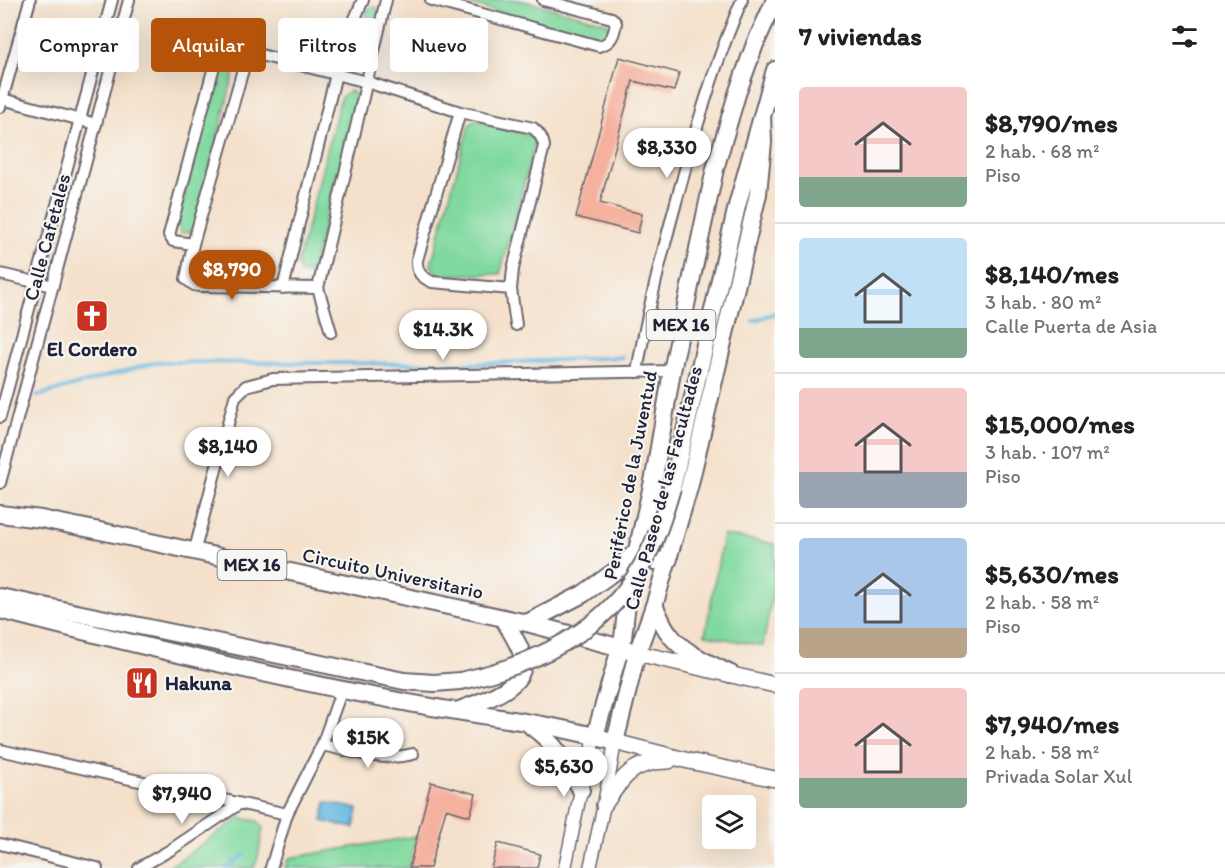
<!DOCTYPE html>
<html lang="es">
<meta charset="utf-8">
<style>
body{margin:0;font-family:Itim,sans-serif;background:#f2f2f2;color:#202124;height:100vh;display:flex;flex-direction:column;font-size:22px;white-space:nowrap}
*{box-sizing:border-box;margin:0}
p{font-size:20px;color:#757577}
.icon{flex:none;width:33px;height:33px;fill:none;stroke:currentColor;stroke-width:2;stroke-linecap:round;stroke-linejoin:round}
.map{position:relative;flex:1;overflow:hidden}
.drawer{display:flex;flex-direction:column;background:#fff;width:450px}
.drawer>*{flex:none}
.hud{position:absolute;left:18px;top:18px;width:570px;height:54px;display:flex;gap:12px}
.controls{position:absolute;left:702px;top:795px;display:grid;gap:12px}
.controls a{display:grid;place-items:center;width:54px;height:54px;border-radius:6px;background:#fff;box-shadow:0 6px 24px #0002;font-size:30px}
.price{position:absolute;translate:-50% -51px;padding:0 14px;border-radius:21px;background:#fff;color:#222;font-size:20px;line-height:39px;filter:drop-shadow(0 2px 3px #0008)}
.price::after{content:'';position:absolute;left:50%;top:36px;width:18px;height:14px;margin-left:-9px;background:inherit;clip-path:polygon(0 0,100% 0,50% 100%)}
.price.on{background:#b45309;color:#fff}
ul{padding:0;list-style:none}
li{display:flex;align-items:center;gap:18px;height:150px;padding:0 24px}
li+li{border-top:2px solid #e0e0e0}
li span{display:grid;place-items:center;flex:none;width:168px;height:120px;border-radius:6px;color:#555}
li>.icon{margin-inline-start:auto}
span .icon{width:72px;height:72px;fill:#fffc;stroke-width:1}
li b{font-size:26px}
h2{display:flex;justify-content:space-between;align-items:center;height:72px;padding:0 24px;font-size:26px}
.chip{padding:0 21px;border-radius:6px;background:#fff;box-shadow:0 6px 24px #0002;font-size:21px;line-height:54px}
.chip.on{background:#b45309;color:#fff}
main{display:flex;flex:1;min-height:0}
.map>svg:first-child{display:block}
.green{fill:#80d99e;stroke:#517e6c;stroke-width:1.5}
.water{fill:#64b8e0;stroke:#436d8e;stroke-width:1.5}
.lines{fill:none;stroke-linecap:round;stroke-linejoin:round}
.stream{stroke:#64b8e0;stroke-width:4}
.building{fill:#f5b19e}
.minor-casing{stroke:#6c656d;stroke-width:14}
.tertiary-casing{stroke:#6c656d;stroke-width:15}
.secondary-casing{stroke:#6c656d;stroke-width:18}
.trunk-casing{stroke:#6c656d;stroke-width:20}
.minor{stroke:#fff;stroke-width:10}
.tertiary{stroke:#fff;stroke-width:12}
.secondary{stroke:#fff;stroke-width:15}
.trunk{stroke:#fff;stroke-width:16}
.trunk-bridge-casing{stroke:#6c656d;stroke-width:20;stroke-linecap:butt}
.trunk-bridge{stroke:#fff;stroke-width:16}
.labels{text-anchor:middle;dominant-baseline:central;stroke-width:4.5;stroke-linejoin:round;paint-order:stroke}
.shield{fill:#f6f6f2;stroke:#626272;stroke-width:1.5}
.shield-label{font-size:18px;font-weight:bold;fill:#22223b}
.street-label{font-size:20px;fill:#22223b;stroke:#f6f6f2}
.poi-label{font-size:20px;font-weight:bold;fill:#22223b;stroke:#f6f6f2}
</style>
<main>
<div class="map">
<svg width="775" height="868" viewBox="0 0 775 868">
<rect width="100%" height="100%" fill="#f6f6f2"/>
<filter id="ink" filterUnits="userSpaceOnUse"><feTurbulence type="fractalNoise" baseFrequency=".0167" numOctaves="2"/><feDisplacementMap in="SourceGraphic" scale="12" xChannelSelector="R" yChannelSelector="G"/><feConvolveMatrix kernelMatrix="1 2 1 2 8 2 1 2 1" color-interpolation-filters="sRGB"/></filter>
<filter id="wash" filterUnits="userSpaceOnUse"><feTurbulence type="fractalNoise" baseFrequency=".008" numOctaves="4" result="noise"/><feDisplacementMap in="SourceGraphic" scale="24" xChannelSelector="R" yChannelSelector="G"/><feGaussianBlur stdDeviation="1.35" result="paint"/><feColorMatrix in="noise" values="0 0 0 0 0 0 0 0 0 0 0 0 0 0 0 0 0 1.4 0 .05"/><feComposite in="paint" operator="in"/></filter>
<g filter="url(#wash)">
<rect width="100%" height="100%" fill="#f5e1cb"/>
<!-- green -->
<g class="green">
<path d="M 454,0 L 520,0 L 608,23 L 612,30 L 609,39 L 601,40 Z"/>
<path d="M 375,7 L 379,10 L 367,64 L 361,70 L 354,66 L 351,60 L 368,9 Z"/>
<path d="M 231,57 L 236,65 L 196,225 L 190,232 L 181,233 L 177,224 L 221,59 Z"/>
<path d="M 350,91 L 358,96 L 313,266 L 309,273 L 301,273 L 297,265 L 341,97 Z"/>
<path d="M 476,120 L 530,136 L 535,142 L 500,274 L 438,275 L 431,265 L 469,125 Z"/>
<path d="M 723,535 L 775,544 L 775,579 L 763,646 L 705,635 Z"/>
<path d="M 239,818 L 258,821 L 263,828 L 258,857 L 254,868 L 164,868 L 175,863 Z"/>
<path d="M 417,836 L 409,868 L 285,868 L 289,858 Z"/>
</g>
<!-- water -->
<path class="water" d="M 326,802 L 358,809 L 354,828 L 322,821 Z"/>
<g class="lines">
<!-- stream -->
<g class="stream">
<path d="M 753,321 L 775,313"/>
<path d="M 684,352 L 692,352"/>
<path d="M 37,396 L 157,362 L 474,364 L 622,357"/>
<path d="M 227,868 L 245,854"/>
</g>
</g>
<g id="blocks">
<!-- building -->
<g class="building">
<path d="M 619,57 L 679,73 L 674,91 L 633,81 L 600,203 L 642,214 L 638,233 L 576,217 Z"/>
<path d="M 431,782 L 476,794 L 470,816 L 446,809 L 430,868 L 409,868 Z"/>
<path d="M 498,843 L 540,854 L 537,868 L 491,868 Z"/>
</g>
</g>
</g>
<g filter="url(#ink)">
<use href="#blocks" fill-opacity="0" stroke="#6c656d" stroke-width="1.5"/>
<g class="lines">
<!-- minor casing -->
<g class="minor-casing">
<g id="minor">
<path d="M 431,0 L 599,46 C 612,43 614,34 616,23 L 612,18 L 543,0"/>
<path d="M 248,52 L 193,244 L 186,279 L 194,285 L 199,286 L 318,288"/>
<path d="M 2,99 L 96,124"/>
<path d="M 0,107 L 30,0"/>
<path d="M 193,244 L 173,241 L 169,235 L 217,55 L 221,48 L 229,47 L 367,82 L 460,112 L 533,128 C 539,133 543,138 544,146 L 513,269 L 511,289 L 432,282 C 422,277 416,273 417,260 L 460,112"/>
<path d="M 0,274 L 53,286"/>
<path d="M 283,288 L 336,74 L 350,30 L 363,0"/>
<path d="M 511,289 L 516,325"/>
<path d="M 331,332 L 318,288 L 386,0"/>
<path d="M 637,372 C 648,306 665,241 683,177 C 699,117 717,57 742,0"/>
<path d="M 0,417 L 112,0"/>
<path d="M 0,483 L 129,0"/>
<path d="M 194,553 L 235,397 L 246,386 L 273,379 L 672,371"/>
<path d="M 322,745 C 351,751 383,762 413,754"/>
<path d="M 0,750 L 287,814"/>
<path d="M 0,844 L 97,868"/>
<path d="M 139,868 L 172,849 L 239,804"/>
<path d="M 271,868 L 287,814 L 322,745 L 342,689"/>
</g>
</g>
<!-- tertiary casing -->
<g class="tertiary-casing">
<g id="tertiary">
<path d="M 565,868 L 581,790 L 595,736"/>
<path d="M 590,868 L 604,805 L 615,742"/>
</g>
</g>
<!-- secondary casing -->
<g class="secondary-casing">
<g id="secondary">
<path d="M 637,653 L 775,685"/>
<path d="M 615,742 L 689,761 L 775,779"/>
<path d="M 604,805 C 623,777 632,761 669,761"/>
</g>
</g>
<!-- trunk casing -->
<g class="trunk-casing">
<g id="trunk">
<path d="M 672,488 L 737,206 L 775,70"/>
<path d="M 0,514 L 41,519 L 100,531 L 527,623 L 629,650"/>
<path d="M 0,597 L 404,681 L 434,683 L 460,681"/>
<path d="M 654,606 C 659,614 662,624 668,632 C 682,653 709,663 731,674"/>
<path d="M 0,610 C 135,645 272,677 409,703 C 478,716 548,722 615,742 L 637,653 L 654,606 L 689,488 L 724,338 L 758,194 L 763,142 L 762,116"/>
<path d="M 527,623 L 583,594 L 615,571 L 636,552 C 648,562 654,563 669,559"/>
<path d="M 457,711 C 479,702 531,688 522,655 C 519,643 509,629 503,618"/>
<path d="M 531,726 C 555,743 568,764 581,790"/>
<path d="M 595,736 L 623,638 L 629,585 L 654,477 L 672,371 L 715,169 L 737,94 L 755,44 L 775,0"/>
</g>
</g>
<!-- minor -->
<use href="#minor" class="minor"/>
<!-- tertiary -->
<use href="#tertiary" class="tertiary"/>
<!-- secondary -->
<use href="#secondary" class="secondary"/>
<!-- trunk -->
<use href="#trunk" class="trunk"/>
<!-- trunk-bridge casing -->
<g class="trunk-bridge-casing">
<path id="trunk-bridge" d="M 460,681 C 531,666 606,632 642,565 C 656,541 664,515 672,488"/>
</g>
<!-- trunk-bridge -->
<use href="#trunk-bridge" class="trunk-bridge"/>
</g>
</g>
<!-- icons -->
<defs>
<g id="church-square" transform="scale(1.725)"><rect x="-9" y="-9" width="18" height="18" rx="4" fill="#c8321e" stroke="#f6f6f2"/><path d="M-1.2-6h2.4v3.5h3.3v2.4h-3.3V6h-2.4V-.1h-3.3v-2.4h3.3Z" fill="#fff"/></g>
<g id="restaurant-square" transform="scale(1.725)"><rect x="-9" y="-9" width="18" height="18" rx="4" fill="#c8321e" stroke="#f6f6f2"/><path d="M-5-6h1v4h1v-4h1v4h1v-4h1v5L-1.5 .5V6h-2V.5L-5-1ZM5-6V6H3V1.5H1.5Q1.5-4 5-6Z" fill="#fff"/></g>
</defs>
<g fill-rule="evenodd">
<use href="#church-square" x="92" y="316"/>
<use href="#restaurant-square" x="142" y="683"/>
</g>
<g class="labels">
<!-- shield labels -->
<g class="shield">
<rect x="646.5" y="310" width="69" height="30" rx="4.5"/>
<rect x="217.5" y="550" width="69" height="30" rx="4.5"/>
</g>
<g class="shield-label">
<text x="681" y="325">MEX 16</text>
<text x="252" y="565">MEX 16</text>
</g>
<!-- street labels -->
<g class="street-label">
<text transform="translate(47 237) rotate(-75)">Calle Cafetales</text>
<text transform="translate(630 475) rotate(-79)">Periférico de la Juventud</text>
<text transform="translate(663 488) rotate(-75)">Calle Paseo de las Facultades</text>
<text transform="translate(393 573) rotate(12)">Circuito Universitario</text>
</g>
<!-- poi labels -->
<g class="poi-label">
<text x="92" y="349">El Cordero</text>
<text x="165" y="683" text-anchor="start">Hakuna</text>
</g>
</g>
</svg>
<div class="controls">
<a><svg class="icon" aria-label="layers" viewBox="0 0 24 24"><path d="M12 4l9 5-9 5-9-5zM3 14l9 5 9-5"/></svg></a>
</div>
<b class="price" style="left:667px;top:179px">$8,330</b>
<b class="price on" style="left:232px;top:301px">$8,790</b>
<b class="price" style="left:443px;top:361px">$14.3K</b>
<b class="price" style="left:228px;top:478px">$8,140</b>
<b class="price" style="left:368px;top:769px">$15K</b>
<b class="price" style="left:564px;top:798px">$5,630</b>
<b class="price" style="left:182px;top:825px">$7,940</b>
<div class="hud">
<a class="chip">Comprar</a>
<a class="chip on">Alquilar</a>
<a class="chip">Filtros</a>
<a class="chip">Nuevo</a>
</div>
</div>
<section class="drawer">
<h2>7 viviendas<svg class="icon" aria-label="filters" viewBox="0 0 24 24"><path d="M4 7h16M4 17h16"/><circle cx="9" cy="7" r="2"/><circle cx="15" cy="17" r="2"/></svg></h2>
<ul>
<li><span style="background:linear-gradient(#f6c9c9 75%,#7fa58c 0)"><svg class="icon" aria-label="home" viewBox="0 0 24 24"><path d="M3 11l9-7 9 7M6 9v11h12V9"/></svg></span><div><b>$8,790/mes</b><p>2 hab. · 68 m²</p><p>Piso</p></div></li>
<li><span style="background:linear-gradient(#bfe0f5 75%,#7fa58c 0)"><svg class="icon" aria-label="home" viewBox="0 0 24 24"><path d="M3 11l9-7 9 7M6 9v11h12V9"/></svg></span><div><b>$8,140/mes</b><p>3 hab. · 80 m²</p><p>Calle Puerta de Asia</p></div></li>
<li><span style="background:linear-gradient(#f6c9c9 70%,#9aa5b1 0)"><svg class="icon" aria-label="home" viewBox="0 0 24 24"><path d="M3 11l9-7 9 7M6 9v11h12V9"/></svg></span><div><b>$15,000/mes</b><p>3 hab. · 107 m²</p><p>Piso</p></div></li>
<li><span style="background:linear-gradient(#a9c7e8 75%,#b9a48a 0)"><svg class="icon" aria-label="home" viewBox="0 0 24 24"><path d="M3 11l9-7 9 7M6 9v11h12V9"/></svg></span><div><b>$5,630/mes</b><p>2 hab. · 58 m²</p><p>Piso</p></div></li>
<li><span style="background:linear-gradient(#f6c9c9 75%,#7fa58c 0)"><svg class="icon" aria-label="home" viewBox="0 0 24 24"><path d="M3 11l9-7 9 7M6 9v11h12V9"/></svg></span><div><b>$7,940/mes</b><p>2 hab. · 58 m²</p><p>Privada Solar Xul</p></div></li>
</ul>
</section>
</main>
